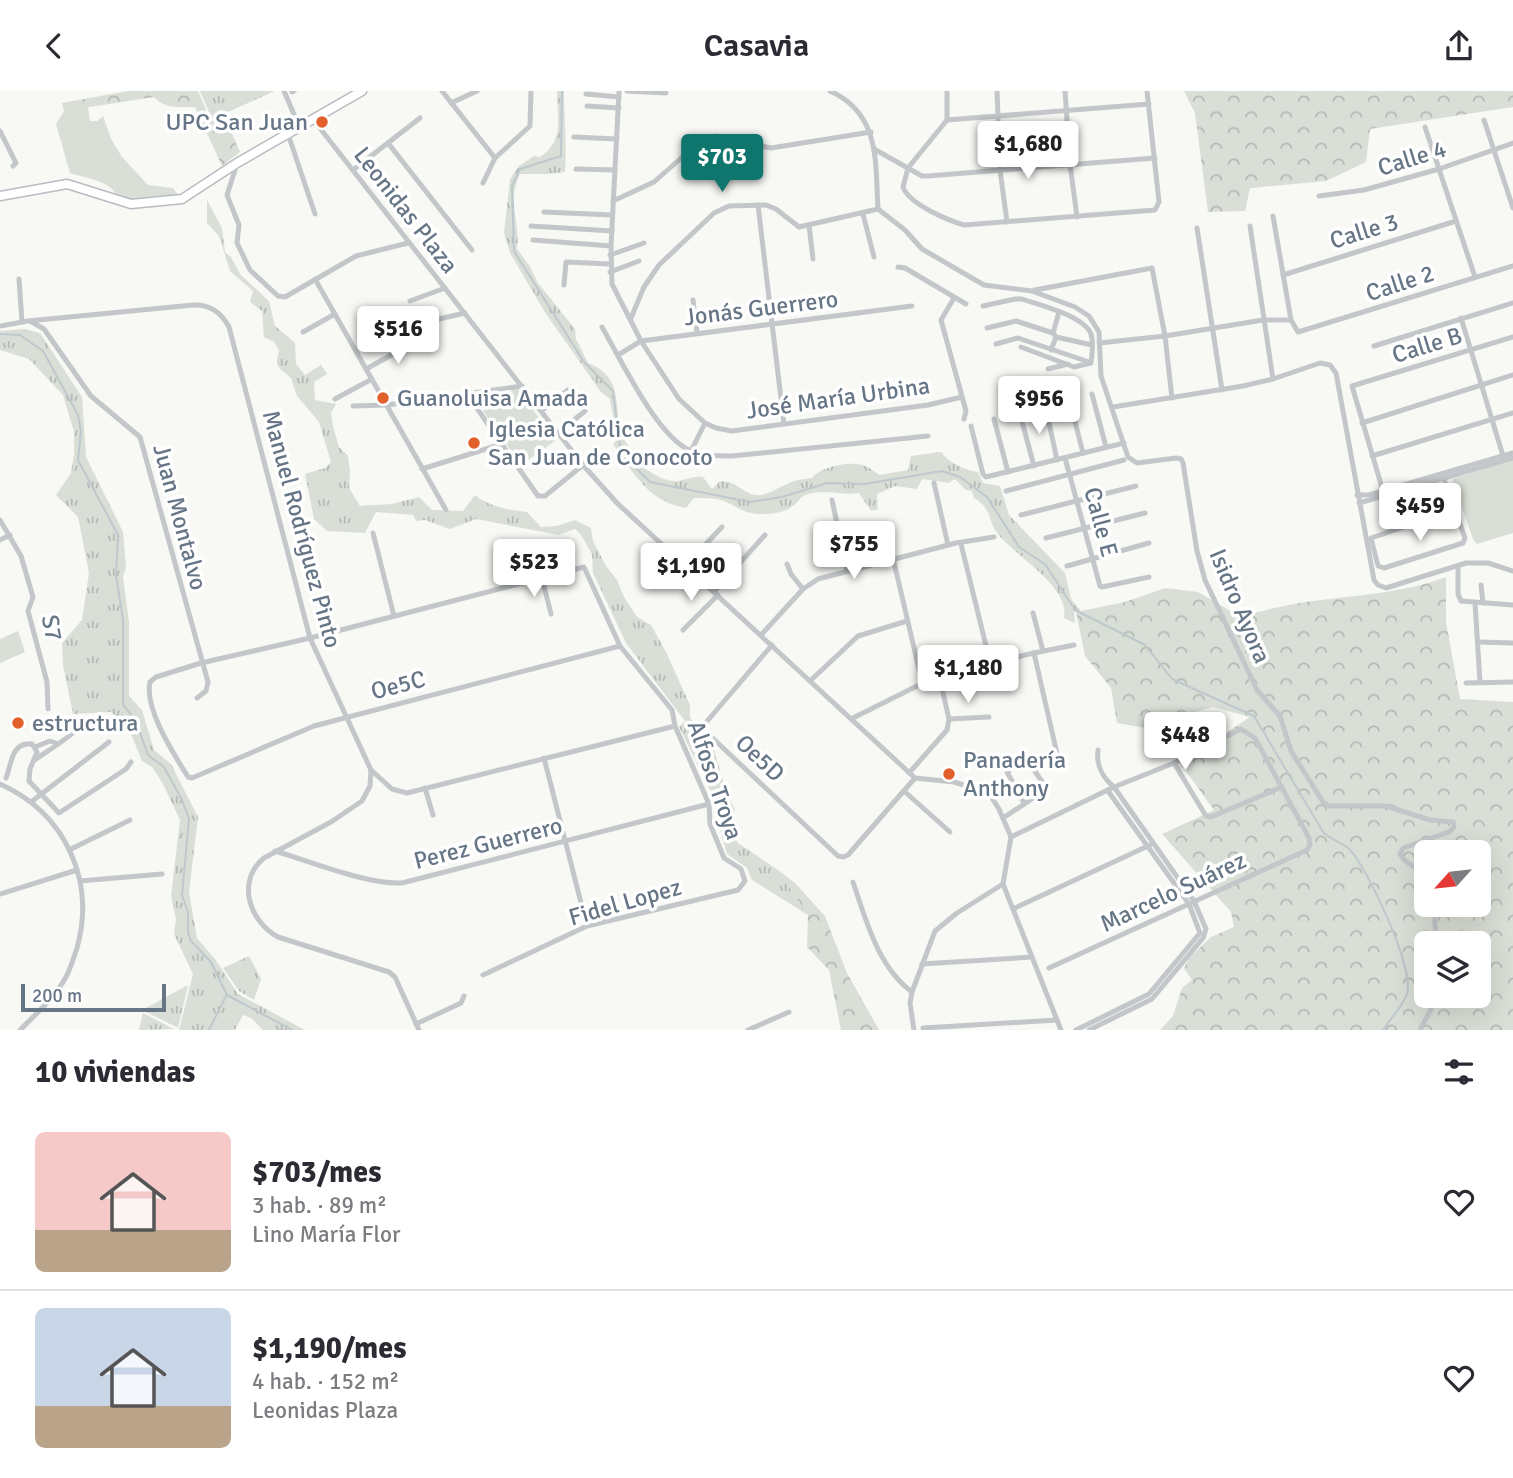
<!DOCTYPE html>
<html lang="es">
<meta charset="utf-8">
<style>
body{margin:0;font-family:Signika,sans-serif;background:#f2f2f3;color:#2b2b33;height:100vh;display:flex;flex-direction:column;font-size:26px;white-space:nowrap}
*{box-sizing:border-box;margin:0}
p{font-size:23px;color:#7c7c81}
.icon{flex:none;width:38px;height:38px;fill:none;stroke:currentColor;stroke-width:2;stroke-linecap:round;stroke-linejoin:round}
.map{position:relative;height:939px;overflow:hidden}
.sheet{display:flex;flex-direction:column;background:#fff;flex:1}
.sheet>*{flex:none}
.needle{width:46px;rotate:243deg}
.buttons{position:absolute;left:1414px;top:749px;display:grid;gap:14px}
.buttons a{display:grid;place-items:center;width:77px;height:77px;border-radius:10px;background:#fff;box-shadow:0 7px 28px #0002;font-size:35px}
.scale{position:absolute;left:21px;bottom:18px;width:145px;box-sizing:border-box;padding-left:7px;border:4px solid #677686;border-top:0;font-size:19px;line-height:24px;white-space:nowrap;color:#677686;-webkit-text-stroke:5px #fff;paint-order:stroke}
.price{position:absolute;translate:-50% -60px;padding:0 16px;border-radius:7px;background:#fff;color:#222;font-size:23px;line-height:46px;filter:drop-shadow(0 2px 4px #0008)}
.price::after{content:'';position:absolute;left:50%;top:42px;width:21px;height:16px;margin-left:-10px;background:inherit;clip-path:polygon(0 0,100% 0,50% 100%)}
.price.active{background:#0f766e;color:#fff}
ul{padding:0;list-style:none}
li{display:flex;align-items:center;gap:21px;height:175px;padding:0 35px}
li+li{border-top:2px solid #e1e1e2}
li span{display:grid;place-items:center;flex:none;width:196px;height:140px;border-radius:10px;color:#555}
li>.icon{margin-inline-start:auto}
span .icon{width:84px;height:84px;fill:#fffc;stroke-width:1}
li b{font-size:30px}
h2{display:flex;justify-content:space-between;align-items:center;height:84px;padding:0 35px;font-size:30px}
header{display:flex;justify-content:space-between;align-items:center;height:91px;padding:0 35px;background:#fff;font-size:32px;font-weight:600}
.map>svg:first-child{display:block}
.grass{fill:url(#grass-tufts)}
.forest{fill:url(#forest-crowns);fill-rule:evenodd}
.park{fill:#d9dfd6}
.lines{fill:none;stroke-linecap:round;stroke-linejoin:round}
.stream{stroke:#bec8cd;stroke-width:2}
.secondary-casing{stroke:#b8bcc1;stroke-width:11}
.street{stroke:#c3c7ca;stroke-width:5}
.secondary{stroke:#fff;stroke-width:8}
.poi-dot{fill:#e2602b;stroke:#fff;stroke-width:2.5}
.labels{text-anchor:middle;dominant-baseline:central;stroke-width:7;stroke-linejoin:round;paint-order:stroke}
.poi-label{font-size:24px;fill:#677686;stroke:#fff;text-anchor:start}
.street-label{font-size:24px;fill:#677686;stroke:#fff}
</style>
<header><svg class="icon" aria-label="back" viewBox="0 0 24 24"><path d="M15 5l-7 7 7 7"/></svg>Casavia<svg class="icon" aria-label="share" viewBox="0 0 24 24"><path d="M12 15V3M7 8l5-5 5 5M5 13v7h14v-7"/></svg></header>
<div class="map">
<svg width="1513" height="939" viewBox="0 0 1513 939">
<defs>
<pattern id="grass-tufts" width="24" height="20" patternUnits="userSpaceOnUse" patternTransform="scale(1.75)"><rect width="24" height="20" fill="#d9dfd6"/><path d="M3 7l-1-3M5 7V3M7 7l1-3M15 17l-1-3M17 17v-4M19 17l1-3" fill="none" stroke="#b4b9b3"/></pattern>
<pattern id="forest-crowns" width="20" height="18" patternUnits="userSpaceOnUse" patternTransform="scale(1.75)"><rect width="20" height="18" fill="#d9dfd6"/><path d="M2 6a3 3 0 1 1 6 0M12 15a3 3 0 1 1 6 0" fill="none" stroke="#b4b9b3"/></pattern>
</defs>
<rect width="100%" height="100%" fill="#f8f8f5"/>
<!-- grass -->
<g class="grass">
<path d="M 200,0 L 275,0 L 212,28 Z"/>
<path d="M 557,0 L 564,0 C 564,27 567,54 565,81 L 548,83 L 520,83 C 506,113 521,130 517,158 L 529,174 L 538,192 L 575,238 L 576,248 L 588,272 C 635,290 603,334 634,360 L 635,371 C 648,379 663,392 679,390 C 688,388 694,385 703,386 L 712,398 L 720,390 C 740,391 742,403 757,404 C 768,405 779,396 789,392 C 796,389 804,388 812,387 C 820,376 852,369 865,375 C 870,377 875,381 879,384 L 908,379 L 911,365 L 941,361 C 950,373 965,379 978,381 L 983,392 L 1000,395 L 1009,424 L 1065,482 L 1071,508 L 1080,519 L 1074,521 L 1075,532 L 1064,527 C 1070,495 1016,466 998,443 C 986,428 994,419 974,407 L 972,400 L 966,399 L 955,388 L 949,392 L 922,388 L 917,398 L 895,395 L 877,403 L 878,418 L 871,420 L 859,402 C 841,405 823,397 805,404 C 800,406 798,412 793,415 C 783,423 769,423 757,423 C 741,422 730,410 716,408 C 709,407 701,407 694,407 L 686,417 C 647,410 634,382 613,353 L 617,349 L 610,308 L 601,301 L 546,223 L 510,162 L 504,142 L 510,88 L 519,75 L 534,65 L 540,66 C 565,49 557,28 557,0 Z"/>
<path d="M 207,109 L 222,137 L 225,161 L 231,166 L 240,183 L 269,210 L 275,235 L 295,252 L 296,273 L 305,284 L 321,274 L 327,283 L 314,291 L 315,309 L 336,313 L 331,322 L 333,335 L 339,356 L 348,365 L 350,380 L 349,397 L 360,415 L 392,413 L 419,406 L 432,419 L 463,420 L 475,404 C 490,416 508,419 527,421 L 541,436 L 557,435 L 575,429 L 591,437 L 593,450 L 606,475 L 617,489 L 624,506 L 637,526 L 651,534 L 666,561 L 690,614 L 690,627 L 712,651 L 725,698 L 735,719 L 726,732 L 738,752 L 778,779 L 808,824 L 752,789 L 747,777 L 727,763 L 716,725 L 716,711 L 679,636 L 685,630 L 626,552 L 593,482 L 592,463 L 581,444 L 575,438 L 559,444 L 476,428 L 450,438 L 425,429 L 416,430 L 413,424 L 376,421 L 365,442 L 327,440 L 314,428 L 305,383 L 325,377 L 331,371 L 319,331 L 297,305 L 291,287 L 279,277 L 277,269 L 279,259 L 274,251 L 264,246 L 262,220 L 250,211 L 253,200 L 230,180 L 219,145 L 207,132 Z"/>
<path d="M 23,238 L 40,242 L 82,306 L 86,366 L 123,441 L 126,476 L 123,486 L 129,531 L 129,605 L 142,619 L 154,659 L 171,673 L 198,726 L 189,801 L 197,847 L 215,868 L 238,903 L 305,939 L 263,939 L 251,927 L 243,924 L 235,939 L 179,939 L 193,883 L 174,843 L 176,828 L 171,805 L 180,729 L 162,691 L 152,676 L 142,670 L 129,638 L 111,621 L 73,623 L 63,574 L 62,552 L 82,529 L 89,482 L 78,426 L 56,404 L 71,382 L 74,364 L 74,341 L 63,304 L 29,268 L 0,259 L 0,240 Z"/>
<path d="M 249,865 L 261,888 L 254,909 L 239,900 L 223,877 Z"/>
<path d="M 188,894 L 178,937 L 142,919 Z"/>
<path d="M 143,922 L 174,938 L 139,939 Z"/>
</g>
<!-- forest -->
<g class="forest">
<path d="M 128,0 L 198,0 L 211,30 L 225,26 L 240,61 L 222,75 L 195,16 C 179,16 165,18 154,6 L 64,20 L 62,12 Z"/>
<path d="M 1184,0 L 1513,0 L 1513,16 L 1370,38 L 1366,71 L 1326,90 L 1250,97 L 1245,120 L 1208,121 L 1195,22 Z"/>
<path d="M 1446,486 L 1446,531 L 1460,608 L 1513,611 L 1513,939 L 1160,939 L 1173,925 L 1182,897 L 1192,889 L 1184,877 L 1189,867 L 1211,846 L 1234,836 L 1231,821 L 1162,743 L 1214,719 L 1180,672 L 1250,626 L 1213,616 L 1188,623 L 1158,639 L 1117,632 L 1111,597 L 1085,565 L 1076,521 L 1125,511 L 1165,497 L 1198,501 L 1239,525 C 1264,520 1288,513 1313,510 C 1358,504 1403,502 1446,486 ZM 1426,761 L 1479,761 L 1479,814 L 1426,814 ZM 1426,852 L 1479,852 L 1479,905 L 1426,905 Z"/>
<path d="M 778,779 L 795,792 L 825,825 L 847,882 L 879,939 L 841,939 L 829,879 L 807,856 L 808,824 Z"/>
</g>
<!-- park -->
<g class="park">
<path d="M 88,16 L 90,30 L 97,30 L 103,25 L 111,48 L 122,66 L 148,94 L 173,97 L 178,104 L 131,108 L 116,103 C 107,89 86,87 70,82 L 56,33 L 64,20 Z"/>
<path d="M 517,296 L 555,350 L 521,374 L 483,320 Z"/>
<path d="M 1513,369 L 1513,442 L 1477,453 L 1473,448 L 1452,388 Z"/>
<path d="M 18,540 L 25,561 L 0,572 L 0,548 Z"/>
</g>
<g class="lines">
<!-- stream -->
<g class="stream">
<path d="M 562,0 L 561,65 L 520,78 L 512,95 L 514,160 L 584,271 L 613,300 L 620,355 L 631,372 L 650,391 L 750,411 L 782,406 L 827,392 L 865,393 L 942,380 L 960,386 L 987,406 L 1019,456 L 1045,473 L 1075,519 L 1145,554 L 1172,588 L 1254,625 L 1323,741 C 1332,750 1343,751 1350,759 C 1368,778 1415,878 1407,903 C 1403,915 1390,928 1383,939"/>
<path d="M 0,243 L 20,244 L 43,260 L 78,324 L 81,340 L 78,369 L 118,444 L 116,485 L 123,529 L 123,614 L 135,628 L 148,664 L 164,676 L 182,709 L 189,728 L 182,804 L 188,821 L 188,842 L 191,850 L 211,871 L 227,904 L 292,939"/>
<path d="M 209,939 L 226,905"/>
</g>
<!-- secondary casing -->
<g class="secondary-casing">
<path id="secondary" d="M 0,105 L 67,93 L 131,113 L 182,108 L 237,72 L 362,0"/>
</g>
<!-- street -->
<g class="street">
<path d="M 284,0 L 299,35"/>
<path d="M 442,0 L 495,67"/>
<path d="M 619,0 L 611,155 L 612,193 L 641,250 L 679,308 L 705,332 L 716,337 L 732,340 L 928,314 L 962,306"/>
<path d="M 627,0 L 666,2"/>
<path d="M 830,0 C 881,23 875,71 878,118 L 905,139 L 922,158 L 984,194 L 1032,200 L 1075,216 L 1089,225 L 1099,241 L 1101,285 L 1128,366 L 1137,372 L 1176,367 L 1181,368 L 1183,372 L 1197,460 L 1205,489 L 1257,599 L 1280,625 L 1291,660 L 1323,711 L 1329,715 L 1386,715 L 1430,729 L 1453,731 L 1454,736 L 1449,741 L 1403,757 L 1400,763 L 1404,769 L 1426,784"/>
<path d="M 947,0 L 947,29 L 908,77 L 903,96 C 909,113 947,129 964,134 L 1155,119 L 1159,111 L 1147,0"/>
<path d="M 997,0 L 1000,79 L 1007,131"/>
<path d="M 1065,0 L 1070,73 L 1077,126"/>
<path d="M 292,1 L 294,0"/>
<path d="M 586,3 L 619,6"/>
<path d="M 451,12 L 477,0"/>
<path d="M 587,15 L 619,17"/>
<path d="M 312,27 L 583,374 L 617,412 L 915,687 L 954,691 L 980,699 L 992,707 L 999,718 L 1011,746 L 1003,793 L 1061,939"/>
<path d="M 947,29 L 1149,13"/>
<path d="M 1484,29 L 1513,117"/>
<path d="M 1425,36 L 1475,186"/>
<path d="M 0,40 L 16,72 L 13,75"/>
<path d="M 288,43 L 315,123"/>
<path d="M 574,46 L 617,48"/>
<path d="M 388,52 L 472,159"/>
<path d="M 874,58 L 922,85 L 928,85 L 1155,67"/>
<path d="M 237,73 L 227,104 L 239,134 L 237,152 L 250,179 L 278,205 L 285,206 L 356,165 L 408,152"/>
<path d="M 576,78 L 615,79"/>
<path d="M 353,79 L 420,27"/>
<path d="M 483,92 L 495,67 L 530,35 L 531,0"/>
<path d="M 1319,105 L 1364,99 L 1439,78 L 1513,52"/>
<path d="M 613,110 L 654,91 L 697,53 L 715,45 L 771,57 L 871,41"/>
<path d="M 758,114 L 784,333"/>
<path d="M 544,121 L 612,124"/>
<path d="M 863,123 L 874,166"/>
<path d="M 1273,125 L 1291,229 L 1298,241 L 1513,175"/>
<path d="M 809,134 L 813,168"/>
<path d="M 531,135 L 612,140"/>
<path d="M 1250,135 L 1273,288"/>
<path d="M 1197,137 L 1222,299"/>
<path d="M 533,149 L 611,155"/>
<path d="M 610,164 L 644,152"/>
<path d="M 898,176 L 905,177 L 966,213"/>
<path d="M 610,181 L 639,170"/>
<path d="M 1283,184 L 1456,130"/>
<path d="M 19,188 L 22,231"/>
<path d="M 315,188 L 446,419"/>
<path d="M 564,194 L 566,171 L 610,173"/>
<path d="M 1035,199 L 1152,177 L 1165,245 L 1172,307"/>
<path d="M 954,207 L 941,229 L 966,320 L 964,328"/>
<path d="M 693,209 L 697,242"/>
<path d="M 410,210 L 445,197"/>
<path d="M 983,215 L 1015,208 L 1022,208 C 1040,214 1084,225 1091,243 C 1094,252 1092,263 1091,272 L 1074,276 L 1021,256"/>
<path d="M 631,227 L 644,196 L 659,174 L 714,122 L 729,115 L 766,114 L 776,118 L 799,136 L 878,118"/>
<path d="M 1461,227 L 1504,368"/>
<path d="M 30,230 L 44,238 L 91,305 L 140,346 L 208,591 L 206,600 L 197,607"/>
<path d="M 413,234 L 465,222"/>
<path d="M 0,235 L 28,230 L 193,214 C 210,213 221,221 229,236 L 310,547 L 371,679 L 370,695 L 362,710 L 331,731 L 264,767 C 236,790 249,830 278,846 L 389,881 L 395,886 L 419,939"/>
<path d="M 602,236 C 621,269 656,343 689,359 C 702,365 717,365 732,365 L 928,345"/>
<path d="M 987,237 L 1016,230 L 1053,242 L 1056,246 L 1051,259"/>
<path d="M 303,241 L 335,223"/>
<path d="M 1053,242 L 1059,221"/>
<path d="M 1056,246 L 1092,254"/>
<path d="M 1099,252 L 1165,245 L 1263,229 L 1291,229"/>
<path d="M 996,253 L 1018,247 L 1089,271"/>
<path d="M 1374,255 L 1513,212"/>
<path d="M 618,264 L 641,250 L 912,215"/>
<path d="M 366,278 L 417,250"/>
<path d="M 1048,278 L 1068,273"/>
<path d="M 467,303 L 538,405 L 545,405 L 583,374"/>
<path d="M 1092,303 L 1106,356"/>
<path d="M 1069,307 L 1083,362"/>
<path d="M 335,308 L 372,288"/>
<path d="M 1045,313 L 1057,369"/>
<path d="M 353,315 L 387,314 L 522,295"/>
<path d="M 1113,316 L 1243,295 L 1273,288 L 1320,272 L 1330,274 L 1336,282 L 1374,489 L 1378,494 L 1386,497 L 1466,472 L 1488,472 L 1513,480"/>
<path d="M 541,320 L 568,299"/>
<path d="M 1020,323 L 1034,375"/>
<path d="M 994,328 L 1008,381"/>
<path d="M 1362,332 L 1513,284"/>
<path d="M 971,335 L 983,383 L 986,386 L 1124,352"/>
<path d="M 558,342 L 585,320"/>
<path d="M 691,360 L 705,332"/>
<path d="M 1372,365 L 1513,322"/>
<path d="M 1065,367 L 1100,495 L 1102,496 L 1149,486"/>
<path d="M 422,378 L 502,353"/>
<path d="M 1442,383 L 1465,447 L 1463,452 L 1384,477 L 1378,475 L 1371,447 L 1455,419"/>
<path d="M 934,392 L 948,454"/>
<path d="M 1006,400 L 1124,369"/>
<path d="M 1383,400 L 1352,295 L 1513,246"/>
<path d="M 1357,404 L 1369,404 L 1513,362"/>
<path d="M 832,409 L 847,479"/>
<path d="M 1359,412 L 1513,367"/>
<path d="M 1021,424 L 1136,395"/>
<path d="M 0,429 L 21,465 L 33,506 L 28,520 L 47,591 L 48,618"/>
<path d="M 373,442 L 394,525"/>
<path d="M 1046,447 L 1145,422"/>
<path d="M 0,449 L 10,444"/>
<path d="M 961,453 L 990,571"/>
<path d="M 893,467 L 922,591"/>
<path d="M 787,473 L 791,483 L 803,498"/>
<path d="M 685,475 L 722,436"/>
<path d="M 1067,475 L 1149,452"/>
<path d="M 1458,475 L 1458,503 L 1461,510 L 1513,514"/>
<path d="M 542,487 L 551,523"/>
<path d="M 1481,494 L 1483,512"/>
<path d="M 714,501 L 765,444"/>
<path d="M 1475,512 L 1480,591"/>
<path d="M 1033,522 L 1043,560"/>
<path d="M 683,539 L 718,504"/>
<path d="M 761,544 L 803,498 L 818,488 L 956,452 L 994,446"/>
<path d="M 1478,551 L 1513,552"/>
<path d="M 772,554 L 703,635 L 705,640 L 838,765 L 843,766 L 848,764 L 915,687"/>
<path d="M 1034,562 L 1074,554"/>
<path d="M 810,590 L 858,545 L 907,530"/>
<path d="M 1466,592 L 1513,591"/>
<path d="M 851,628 L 939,584 L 1034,562 L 1058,667"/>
<path d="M 949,628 L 989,626"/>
<path d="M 35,656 L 50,650 L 56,652"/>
<path d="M 544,667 L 587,835"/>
<path d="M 36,668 C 46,661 75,643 80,635"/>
<path d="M 1174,672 L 1206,725 L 1211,726 L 1282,696"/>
<path d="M 1011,678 L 1007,681 L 1024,712"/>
<path d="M 371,679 L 392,698 L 407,702 L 675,635"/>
<path d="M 909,682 L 947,639 L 949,628 L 939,584"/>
<path d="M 6,687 C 12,672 11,651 32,653 L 37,661 L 30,678 L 29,690 L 59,722 L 126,678 L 131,671"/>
<path d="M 0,693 C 65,722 96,789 77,857 C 73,868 70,881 63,891 C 52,909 35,924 20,939"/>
<path d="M 425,697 L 433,724"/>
<path d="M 904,700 L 950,741"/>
<path d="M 31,711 L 109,651"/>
<path d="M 1003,727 L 1047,698 L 1034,679 L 1037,677"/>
<path d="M 1011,746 L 1114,696 L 1174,672 L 1241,638 L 1255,647 L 1309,747 L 1310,754 L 1307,759 L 1049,877"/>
<path d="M 69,759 L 130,729"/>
<path d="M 275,760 C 309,770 368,794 402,792 L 709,713"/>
<path d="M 80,790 L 162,783"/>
<path d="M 853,791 C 866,829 878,876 912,901"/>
<path d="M 0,803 L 77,779"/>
<path d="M 1434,814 L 1436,852"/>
<path d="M 1013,818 L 1150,754"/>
<path d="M 922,873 L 1032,866"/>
<path d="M 483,884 L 587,835 L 738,799 L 745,790 L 741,778 L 724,767 L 710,733 L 709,713 L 675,635 L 672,619 L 620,555 L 584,476 L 310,547 L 201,572 L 156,586 L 150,591 C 144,618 174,663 188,686 L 192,687 L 314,635 L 620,555"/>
<path d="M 416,933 L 461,912 L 464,905"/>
<path d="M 923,937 L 1057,929"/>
<path d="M 748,939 L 789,921"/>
<path d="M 914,939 L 910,912 L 912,901 L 935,840 L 957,822 L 1003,793"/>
<path d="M 1076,939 L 1149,903 L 1200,842 L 1189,813 L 1108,700"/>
<path d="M 1089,939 L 1152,908 L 1203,847 L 1206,838 L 1194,810 L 1114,696 C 1102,686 1096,675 1098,659"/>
<path d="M 1420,939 L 1438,905"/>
</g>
<!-- secondary -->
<use href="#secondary" class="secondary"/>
</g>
<!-- markers -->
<g class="poi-dot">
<circle cx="322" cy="31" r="7"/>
<circle cx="383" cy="307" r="7"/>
<circle cx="474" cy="352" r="7"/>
<circle cx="18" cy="632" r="7"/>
<circle cx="949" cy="683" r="7"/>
</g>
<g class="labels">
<!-- poi labels -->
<g class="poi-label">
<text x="308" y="31" text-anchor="end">UPC San Juan</text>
<text x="397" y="307">Guanoluisa Amada</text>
<text x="488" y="338">Iglesia Católica<tspan x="488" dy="28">San Juan de Conocoto</tspan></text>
<text x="32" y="632">estructura</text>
<text x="963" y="669">Panadería<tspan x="963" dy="28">Anthony</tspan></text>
</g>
<!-- street labels -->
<g class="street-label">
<text transform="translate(1412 67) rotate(-17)">Calle 4</text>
<text transform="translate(406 119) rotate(52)">Leonidas Plaza</text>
<text transform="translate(1364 140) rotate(-17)">Calle 3</text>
<text transform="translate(1400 192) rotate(-18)">Calle 2</text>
<text transform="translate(761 217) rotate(-7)">Jonás Guerrero</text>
<text transform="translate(1427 254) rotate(-17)">Calle B</text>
<text transform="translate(838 307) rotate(-8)">José María Urbina</text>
<text transform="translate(180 426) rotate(75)">Juan Montalvo</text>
<text transform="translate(1101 431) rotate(75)">Calle E</text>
<text transform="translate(302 438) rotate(75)">Manuel Rodríguez Pinto</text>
<text transform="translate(1240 515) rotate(67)">Isidro Ayora</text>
<text transform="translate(52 537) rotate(78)">S7</text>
<text transform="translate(398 594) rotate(-14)">Oe5C</text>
<text transform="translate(760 667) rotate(43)">Oe5D</text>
<text transform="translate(715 689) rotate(71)">Alfoso Troya</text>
<text transform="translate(488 752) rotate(-14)">Perez Guerrero</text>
<text transform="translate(1173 801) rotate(-25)">Marcelo Suárez</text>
<text transform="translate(625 811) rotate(-16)">Fidel Lopez</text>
</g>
</g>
</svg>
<div class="buttons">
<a><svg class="needle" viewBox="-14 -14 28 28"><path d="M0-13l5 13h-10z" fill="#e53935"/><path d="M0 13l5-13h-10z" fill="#7c7c81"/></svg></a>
<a><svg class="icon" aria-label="layers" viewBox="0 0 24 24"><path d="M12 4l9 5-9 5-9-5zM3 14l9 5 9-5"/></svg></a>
</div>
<div class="scale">200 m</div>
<b class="price" style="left:1028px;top:90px">$1,680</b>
<b class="price active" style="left:722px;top:103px">$703</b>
<b class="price" style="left:398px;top:275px">$516</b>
<b class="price" style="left:1039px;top:345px">$956</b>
<b class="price" style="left:1420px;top:452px">$459</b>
<b class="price" style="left:854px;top:490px">$755</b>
<b class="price" style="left:534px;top:508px">$523</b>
<b class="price" style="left:691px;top:512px">$1,190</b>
<b class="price" style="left:968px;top:614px">$1,180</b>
<b class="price" style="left:1185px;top:681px">$448</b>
</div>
<section class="sheet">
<h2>10 viviendas<svg class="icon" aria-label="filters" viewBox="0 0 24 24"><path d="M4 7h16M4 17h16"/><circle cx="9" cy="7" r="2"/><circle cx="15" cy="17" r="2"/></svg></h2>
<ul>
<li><span style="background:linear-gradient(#f6c9c9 70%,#b9a48a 0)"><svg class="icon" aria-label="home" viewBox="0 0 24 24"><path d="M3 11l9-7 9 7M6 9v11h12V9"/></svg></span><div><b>$703/mes</b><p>3 hab. · 89 m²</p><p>Lino María Flor</p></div><svg class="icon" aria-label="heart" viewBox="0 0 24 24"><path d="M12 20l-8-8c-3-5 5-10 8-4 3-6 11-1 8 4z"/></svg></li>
<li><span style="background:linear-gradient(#c9d6e8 70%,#b9a48a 0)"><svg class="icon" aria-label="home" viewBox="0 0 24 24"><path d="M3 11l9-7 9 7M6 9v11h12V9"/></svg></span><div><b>$1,190/mes</b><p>4 hab. · 152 m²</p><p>Leonidas Plaza</p></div><svg class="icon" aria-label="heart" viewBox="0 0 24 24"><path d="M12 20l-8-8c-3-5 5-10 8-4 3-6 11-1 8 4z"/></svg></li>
</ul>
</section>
